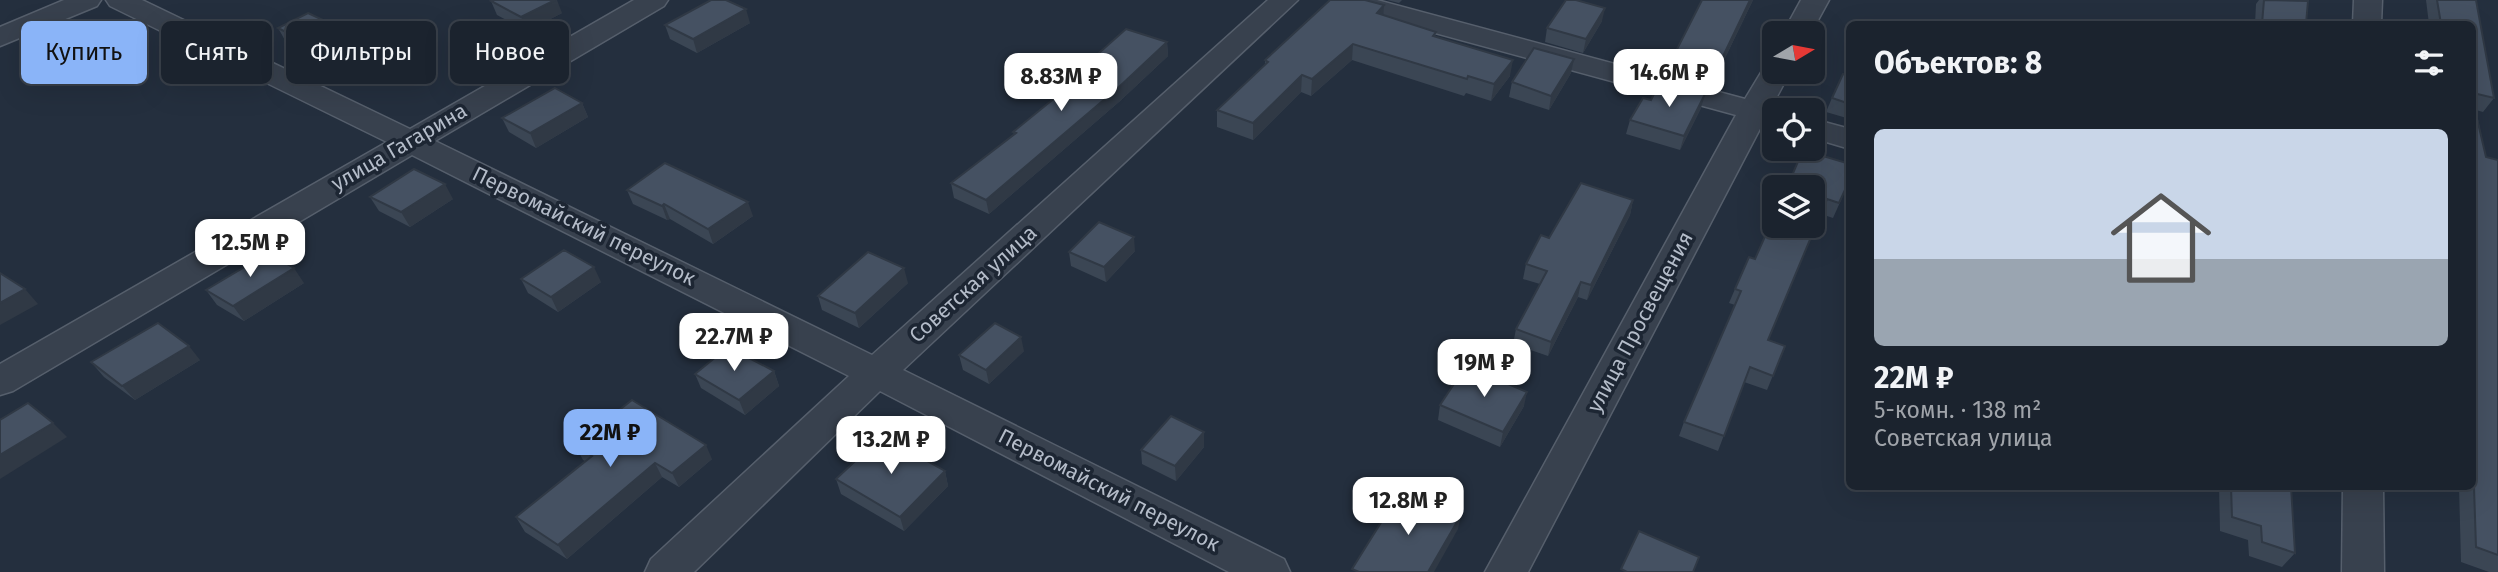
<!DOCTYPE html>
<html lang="ru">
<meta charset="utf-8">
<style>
body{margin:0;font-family:"Fira Sans",sans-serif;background:#242b36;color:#f1f3f6;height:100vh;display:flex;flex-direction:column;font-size:26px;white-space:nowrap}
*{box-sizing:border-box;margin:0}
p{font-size:23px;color:#a0a4aa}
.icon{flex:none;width:38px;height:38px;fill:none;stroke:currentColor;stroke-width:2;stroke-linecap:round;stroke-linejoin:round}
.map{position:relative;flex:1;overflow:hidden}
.sheet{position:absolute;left:1846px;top:21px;width:630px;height:469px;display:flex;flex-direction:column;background:#1b232e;border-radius:10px;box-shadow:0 7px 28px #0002,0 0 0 2px #39404a}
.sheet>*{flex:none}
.hud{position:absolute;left:21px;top:21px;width:665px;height:63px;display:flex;gap:14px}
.needle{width:46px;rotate:80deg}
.controls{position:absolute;left:1762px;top:21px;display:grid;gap:14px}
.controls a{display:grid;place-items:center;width:63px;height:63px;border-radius:10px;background:#1b232e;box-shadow:0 7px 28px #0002,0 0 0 2px #39404a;font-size:35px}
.price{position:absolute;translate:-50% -60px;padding:0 16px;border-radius:14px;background:#fff;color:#222;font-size:23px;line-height:46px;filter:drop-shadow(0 2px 4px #0008)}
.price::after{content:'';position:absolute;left:50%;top:42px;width:21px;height:16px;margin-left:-10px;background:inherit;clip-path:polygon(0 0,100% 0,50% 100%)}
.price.on{background:#8ab4f8;color:#111}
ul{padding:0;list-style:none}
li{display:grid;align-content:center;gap:14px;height:371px;padding:0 28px}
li+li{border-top:2px solid #39404a}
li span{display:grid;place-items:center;height:217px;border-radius:10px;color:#555}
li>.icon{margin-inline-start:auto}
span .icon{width:126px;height:126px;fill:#fffc;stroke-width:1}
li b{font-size:30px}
h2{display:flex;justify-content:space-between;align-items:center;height:84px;padding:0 28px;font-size:30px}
.tag{padding:0 24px;border-radius:10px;background:#1b232e;box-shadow:0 7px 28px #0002,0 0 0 2px #39404a;font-size:24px;line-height:63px}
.tag.on{background:#8ab4f8;color:#111}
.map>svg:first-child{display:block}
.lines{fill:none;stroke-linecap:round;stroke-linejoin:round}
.minor-casing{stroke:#565f6c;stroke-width:3}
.minor{fill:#38414e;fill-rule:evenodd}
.wall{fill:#3b4654}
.shaded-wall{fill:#303945}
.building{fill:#455162;stroke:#303945;stroke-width:2}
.labels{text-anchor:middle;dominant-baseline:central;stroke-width:7;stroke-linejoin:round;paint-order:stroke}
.street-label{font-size:21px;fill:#b4bcc9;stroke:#1d2633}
</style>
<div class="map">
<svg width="2498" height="572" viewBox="0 0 2498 572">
<rect width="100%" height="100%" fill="#242f3e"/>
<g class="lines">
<!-- minor casing -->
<g class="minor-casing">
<g id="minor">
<path d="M 64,0 L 101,0 L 97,6 L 0,46 L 0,27 Z"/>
<path d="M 106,0 L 142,0 L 410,129 L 634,0 L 668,0 L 664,6 L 435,141 L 872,355 L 1268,0 L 1298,0 L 903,370 L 1284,559 L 1290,572 L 1229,572 L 880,391 L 694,572 L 645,572 L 651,559 L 849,376 L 412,155 L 13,391 L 0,395 L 0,364 L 387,142 L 110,6 Z"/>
<path d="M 1332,0 L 1377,0 L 1745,99 L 1765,66 L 1774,63 L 1774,72 L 1790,72 L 1772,106 L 1785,110 L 1774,110 L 1774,125 L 1763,123 L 1528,572 L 1485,572 L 1736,115 L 1336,6 Z"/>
<path d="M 1801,0 L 1829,0 L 1811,33 L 1783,33 Z"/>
<path d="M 2354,0 L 2382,0 L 2381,24 L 2353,24 Z"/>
<path d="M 1813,119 L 1850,129 L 1850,149 L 1813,138 Z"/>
<path d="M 2343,486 L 2383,486 L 2384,572 L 2342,572 Z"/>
</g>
</g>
<!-- minor -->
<use href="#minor" class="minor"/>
</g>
<!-- wall -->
<g class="wall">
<path d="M 1387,0 L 1402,0 L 1399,3 Z"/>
<path d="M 1702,0 L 1753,0 L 1711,87 L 1667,75 L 1671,61 Z"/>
<path d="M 2259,0 L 2305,0 L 2306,24 L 2252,24 L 2255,24 L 2256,4 Z"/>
<path d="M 2426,0 L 2476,0 L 2494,98 L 2483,112 L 2476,110 L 2486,157 L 2498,160 L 2498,572 L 2489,572 L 2461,562 L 2459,486 L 2473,486 L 2473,24 L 2429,24 Z"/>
<path d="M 491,1 L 562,13 L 527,31 L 497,15 Z"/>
<path d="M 1384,5 L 1383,15 L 1436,32 L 1435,37 L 1510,76 L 1491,101 L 1466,93 L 1464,96 L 1352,60 L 1311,96 L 1301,92 L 1253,140 L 1217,127 L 1217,110 L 1265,65 L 1265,60 Z"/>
<path d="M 1602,21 L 1583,53 L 1545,42 L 1547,28 Z"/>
<path d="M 750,23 L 697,53 L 670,39 L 665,25 Z"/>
<path d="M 278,28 L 347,42 L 317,58 L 286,42 Z"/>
<path d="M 1167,42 L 1168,56 L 1120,101 L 989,214 L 954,198 L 951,183 L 1014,134 L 1013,132 L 1083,75 L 1082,68 Z"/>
<path d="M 1571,73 L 1549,110 L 1509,97 L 1512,82 Z"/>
<path d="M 1850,76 L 1850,119 L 1826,112 L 1832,98 Z"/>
<path d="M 1651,100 L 1701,108 L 1680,150 L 1626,134 L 1630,120 Z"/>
<path d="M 582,103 L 588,117 L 536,148 L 509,132 L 502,118 Z"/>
<path d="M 1850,180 L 1833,218 L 1821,214 L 1768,340 L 1785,346 L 1767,390 L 1744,382 L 1718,451 L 1679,436 L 1684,422 L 1735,305 L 1729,303 L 1735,289 L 1813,187 Z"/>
<path d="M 627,190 L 753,216 L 713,244 L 670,219 L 667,220 L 633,204 Z"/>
<path d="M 370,197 L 453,199 L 410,227 L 379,211 Z"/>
<path d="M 1633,200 L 1630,215 L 1587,300 L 1578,297 L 1548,356 L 1513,344 L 1516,329 L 1540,284 L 1523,279 L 1526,264 L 1549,238 Z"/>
<path d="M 1135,251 L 1106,282 L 1071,266 L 1069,252 Z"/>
<path d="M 521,279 L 601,282 L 558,312 L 528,293 Z"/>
<path d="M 304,283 L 244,321 L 217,305 L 206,290 Z"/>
<path d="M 908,283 L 859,328 L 822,310 L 818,296 Z"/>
<path d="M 1024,351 L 989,384 L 963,370 L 959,355 Z"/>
<path d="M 200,360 L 135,400 L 104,377 L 91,362 Z"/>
<path d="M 774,371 L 779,386 L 745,415 L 701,388 L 695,374 Z"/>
<path d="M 1440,405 L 1524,406 L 1500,447 L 1438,420 Z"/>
<path d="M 1204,432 L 1204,447 L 1176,481 L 1142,464 L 1141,450 Z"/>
<path d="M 575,445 L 712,459 L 679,487 L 662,477 L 567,559 L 525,532 L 516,517 L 585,461 L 583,460 Z"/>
<path d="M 945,471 L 948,486 L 904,531 L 841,494 L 836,479 Z"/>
<path d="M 2219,486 L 2291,486 L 2295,553 L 2282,567 L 2249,556 L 2248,540 L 2220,531 Z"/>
</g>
<!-- shaded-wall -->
<g class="shaded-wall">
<path d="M 555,0 L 557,0 L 562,13 L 527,31 L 521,17 Z"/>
<path d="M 1750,0 L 1753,0 L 1711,87 L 1715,73 Z"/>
<path d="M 1384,5 L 1383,21 L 1377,13 Z"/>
<path d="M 1605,8 L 1602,21 L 1583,53 L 1586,39 Z"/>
<path d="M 746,9 L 750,23 L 697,53 L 693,39 Z"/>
<path d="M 340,28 L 347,42 L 317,58 L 309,44 Z"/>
<path d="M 1167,42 L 1168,56 L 1120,101 L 989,214 L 986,200 Z"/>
<path d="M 1353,44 L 1352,60 L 1311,96 L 1312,79 Z"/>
<path d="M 1574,59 L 1571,73 L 1549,110 L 1551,96 Z"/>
<path d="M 1513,60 L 1510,76 L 1491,101 L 1494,84 Z"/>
<path d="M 1302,75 L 1301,92 L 1253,140 L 1253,123 Z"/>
<path d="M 1705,94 L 1701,108 L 1680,150 L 1684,136 Z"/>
<path d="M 582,103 L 588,117 L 536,148 L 530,133 Z"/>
<path d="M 445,184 L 453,199 L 410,227 L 401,212 Z"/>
<path d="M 1633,200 L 1630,215 L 1587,300 L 1591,285 Z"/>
<path d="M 748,202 L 753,216 L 713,244 L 708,229 Z"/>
<path d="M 664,204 L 670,219 L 667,220 L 662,206 Z"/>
<path d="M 1134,237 L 1135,251 L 1106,282 L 1104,267 Z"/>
<path d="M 594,267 L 601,282 L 558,312 L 551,297 Z"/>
<path d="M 294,268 L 304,283 L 244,321 L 233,306 Z"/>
<path d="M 904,268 L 908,283 L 859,328 L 855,313 Z"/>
<path d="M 1581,282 L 1578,297 L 1548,356 L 1551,342 Z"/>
<path d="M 25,289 L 38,304 L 0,325 L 0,303 Z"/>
<path d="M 1021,337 L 1024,351 L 989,384 L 986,370 Z"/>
<path d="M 189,346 L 200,360 L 135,400 L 122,386 Z"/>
<path d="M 774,371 L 779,386 L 745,415 L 739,400 Z"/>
<path d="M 1527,392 L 1524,406 L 1500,447 L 1503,432 Z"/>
<path d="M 53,423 L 67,437 L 0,479 L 0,455 Z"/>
<path d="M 1204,432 L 1204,447 L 1176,481 L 1175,466 Z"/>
<path d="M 706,445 L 712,459 L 679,487 L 672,473 Z"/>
<path d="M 655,463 L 662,477 L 567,559 L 558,545 Z"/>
<path d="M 945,471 L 948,486 L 904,531 L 900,517 Z"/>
<path d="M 1461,515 L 1458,529 L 1434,572 L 1428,572 Z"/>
</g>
<!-- building -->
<g class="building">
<path d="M 494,0 L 555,0 L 521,17 L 491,1 Z"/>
<path d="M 711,0 L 726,0 L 746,9 L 693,39 L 665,25 Z"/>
<path d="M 1330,0 L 1365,0 L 1384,5 L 1377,13 L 1436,32 L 1433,36 L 1513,60 L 1494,84 L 1468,76 L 1467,79 L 1353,44 L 1312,79 L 1302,75 L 1253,123 L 1217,110 L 1268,62 L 1265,60 Z"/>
<path d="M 1566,0 L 1576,0 L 1605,8 L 1586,39 L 1547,28 Z"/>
<path d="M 1702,0 L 1750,0 L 1715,73 L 1671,61 Z"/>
<path d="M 2264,0 L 2308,1 L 2306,24 L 2262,24 Z"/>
<path d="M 2437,0 L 2476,0 L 2494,98 L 2473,93 L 2473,24 L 2441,24 Z"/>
<path d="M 308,13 L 340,28 L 309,44 L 278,28 Z"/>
<path d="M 1126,29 L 1167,42 L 1119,87 L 986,200 L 951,183 L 1016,133 L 1013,132 L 1088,71 L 1082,68 Z"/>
<path d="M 1534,48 L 1574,59 L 1551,96 L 1512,82 Z"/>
<path d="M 1843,74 L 1850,76 L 1850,104 L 1832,98 Z"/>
<path d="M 1660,82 L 1705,94 L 1684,136 L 1630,120 L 1643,98 L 1651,100 Z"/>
<path d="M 555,88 L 582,103 L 530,133 L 502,118 Z"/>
<path d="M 2473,109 L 2475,110 L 2486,157 L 2498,160 L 2498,555 L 2476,547 L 2473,457 Z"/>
<path d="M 1803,150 L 1850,164 L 1850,179 L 1839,203 L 1827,199 L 1768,340 L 1785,346 L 1773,376 L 1750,367 L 1724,436 L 1684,422 L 1741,291 L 1735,289 L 1749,257 L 1755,259 L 1774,216 L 1774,226 L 1813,226 L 1813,187 L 1787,187 Z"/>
<path d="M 665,163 L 748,202 L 708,229 L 664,204 L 662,206 L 627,190 Z"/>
<path d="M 414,169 L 445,184 L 401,212 L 370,197 Z"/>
<path d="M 1581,183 L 1633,200 L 1591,285 L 1581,282 L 1551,342 L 1516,329 L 1547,271 L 1526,264 L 1541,235 L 1549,238 Z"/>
<path d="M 1099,222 L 1134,237 L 1104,267 L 1069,252 Z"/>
<path d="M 564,250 L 594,267 L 551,297 L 521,279 Z"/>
<path d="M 868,252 L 904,268 L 855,313 L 818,296 Z"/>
<path d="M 268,253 L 294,268 L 233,306 L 206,290 Z"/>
<path d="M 0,273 L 25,289 L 0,303 Z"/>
<path d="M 158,323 L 189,346 L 122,386 L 91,362 Z"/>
<path d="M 995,323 L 1021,337 L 986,370 L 959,355 Z"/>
<path d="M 728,347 L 774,371 L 739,400 L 695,374 Z"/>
<path d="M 1466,366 L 1527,392 L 1503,432 L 1440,405 Z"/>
<path d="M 632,400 L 706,445 L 672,473 L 655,463 L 558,545 L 516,517 L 592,456 L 575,445 Z"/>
<path d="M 28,403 L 53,423 L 0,455 L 0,420 Z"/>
<path d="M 1171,416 L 1204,432 L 1175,466 L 1141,450 Z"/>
<path d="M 882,436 L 945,471 L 900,517 L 836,479 Z"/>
<path d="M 2231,486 L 2291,486 L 2295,553 L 2262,542 L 2261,526 L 2232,517 Z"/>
<path d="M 1402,489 L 1461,515 L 1428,572 L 1359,572 L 1352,569 Z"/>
<path d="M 1639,531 L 1699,557 L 1693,572 L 1627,572 L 1621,569 Z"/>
</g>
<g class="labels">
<!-- street labels -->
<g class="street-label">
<text transform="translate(399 147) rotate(-30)">улица Гагарина</text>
<text transform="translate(584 226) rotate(26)">Первомайский переулок</text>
<text transform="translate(973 284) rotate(-42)">Советская улица</text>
<text transform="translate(1640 322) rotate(-62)">улица Просвещения</text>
<text transform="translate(1109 490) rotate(27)">Первомайский переулок</text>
</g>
</g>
</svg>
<div class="controls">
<a><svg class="needle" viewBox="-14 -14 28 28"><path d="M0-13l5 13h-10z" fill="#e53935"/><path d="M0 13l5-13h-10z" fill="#a0a4aa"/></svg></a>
<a><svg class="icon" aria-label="locate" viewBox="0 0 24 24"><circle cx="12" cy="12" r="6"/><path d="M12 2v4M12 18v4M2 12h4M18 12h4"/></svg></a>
<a><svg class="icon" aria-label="layers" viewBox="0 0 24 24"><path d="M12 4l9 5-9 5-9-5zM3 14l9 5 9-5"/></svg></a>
</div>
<b class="price" style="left:1669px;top:109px">14.6M ₽</b>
<b class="price" style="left:1061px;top:113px">8.83M ₽</b>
<b class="price" style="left:250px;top:279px">12.5M ₽</b>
<b class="price" style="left:734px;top:373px">22.7M ₽</b>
<b class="price" style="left:1484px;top:399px">19M ₽</b>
<b class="price on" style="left:610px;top:469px">22M ₽</b>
<b class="price" style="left:891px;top:476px">13.2M ₽</b>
<b class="price" style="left:1408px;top:537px">12.8M ₽</b>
<div class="hud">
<a class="tag on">Купить</a>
<a class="tag">Снять</a>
<a class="tag">Фильтры</a>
<a class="tag">Новое</a>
</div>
<section class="sheet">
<h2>Объектов: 8<svg class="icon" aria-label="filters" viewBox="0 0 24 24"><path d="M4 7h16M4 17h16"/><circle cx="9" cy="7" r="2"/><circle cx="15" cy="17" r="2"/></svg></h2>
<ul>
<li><span style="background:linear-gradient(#c9d6e8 60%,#9aa5b1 0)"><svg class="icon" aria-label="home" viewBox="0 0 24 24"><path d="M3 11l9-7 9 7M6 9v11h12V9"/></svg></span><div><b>22M ₽</b><p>5-комн. · 138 m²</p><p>Советская улица</p></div></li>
</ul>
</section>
</div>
